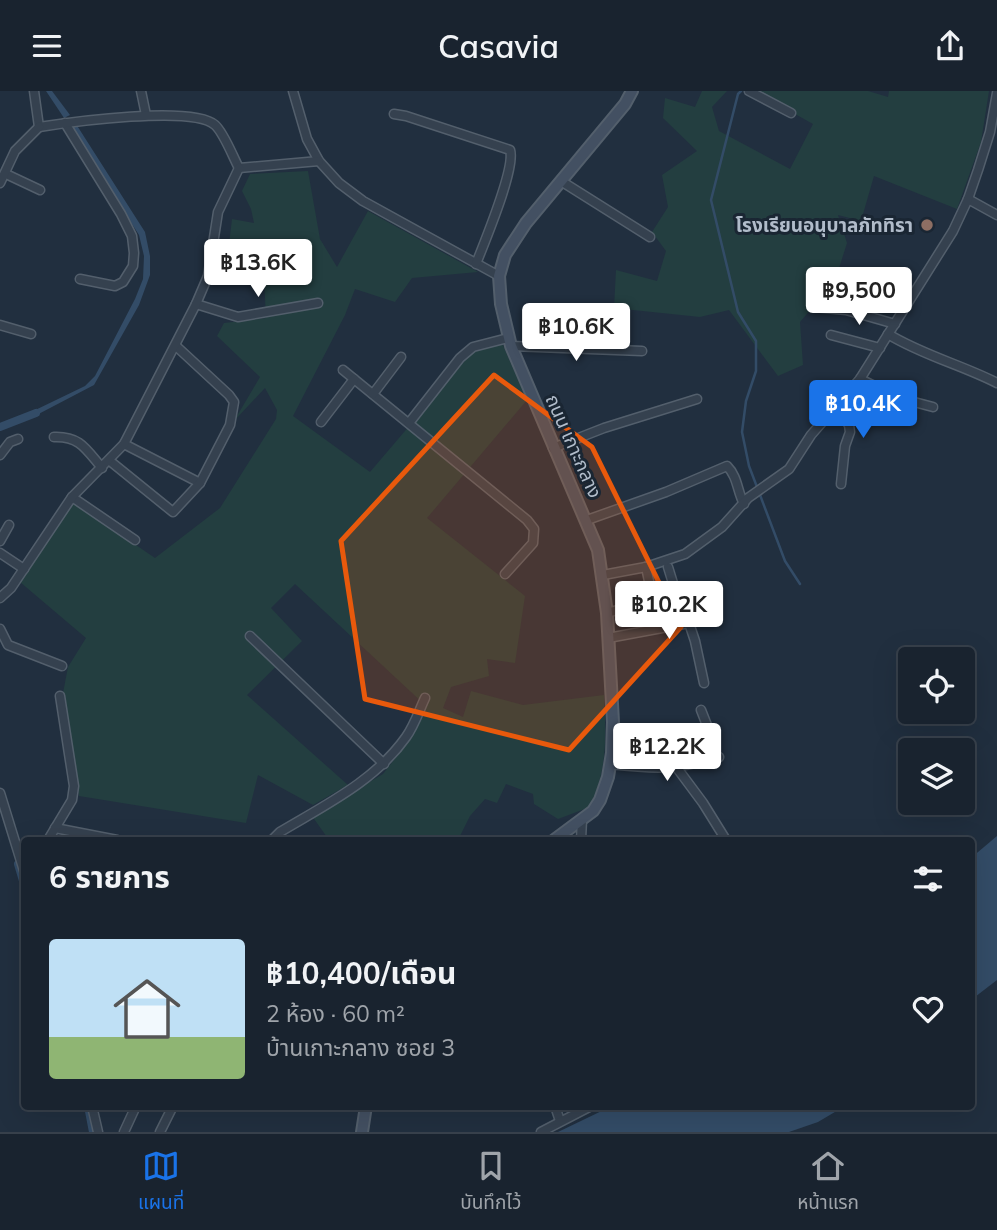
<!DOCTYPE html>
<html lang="th">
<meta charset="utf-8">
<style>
body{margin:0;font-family:Mulish,"Noto Sans Thai",sans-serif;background:#262f3b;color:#f1f3f6;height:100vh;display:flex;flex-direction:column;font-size:26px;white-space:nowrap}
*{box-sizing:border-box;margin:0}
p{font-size:23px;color:#9fa4aa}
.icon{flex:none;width:38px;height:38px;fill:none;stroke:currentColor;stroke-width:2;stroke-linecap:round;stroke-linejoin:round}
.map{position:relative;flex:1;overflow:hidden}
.panel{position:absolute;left:21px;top:746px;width:954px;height:273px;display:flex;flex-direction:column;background:#19232f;border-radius:7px;box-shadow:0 7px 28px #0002,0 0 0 2px #37404b}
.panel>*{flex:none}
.controls{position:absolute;left:898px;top:556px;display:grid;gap:14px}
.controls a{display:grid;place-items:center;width:77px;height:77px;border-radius:7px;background:#19232f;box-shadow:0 7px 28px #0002,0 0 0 2px #37404b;font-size:35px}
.price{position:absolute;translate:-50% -60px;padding:0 16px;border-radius:7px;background:#fff;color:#222;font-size:23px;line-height:46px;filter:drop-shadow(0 2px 4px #0008)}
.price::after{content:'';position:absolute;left:50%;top:42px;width:21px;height:16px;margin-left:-10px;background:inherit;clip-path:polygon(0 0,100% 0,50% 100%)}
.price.selected{background:#1a73e8;color:#fff}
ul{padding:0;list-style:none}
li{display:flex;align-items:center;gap:21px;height:175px;padding:0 28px}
li span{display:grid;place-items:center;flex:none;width:196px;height:140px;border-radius:7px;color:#555}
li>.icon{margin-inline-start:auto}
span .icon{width:84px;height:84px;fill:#fffc;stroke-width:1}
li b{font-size:30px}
h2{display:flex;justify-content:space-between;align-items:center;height:84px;padding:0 28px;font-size:30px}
header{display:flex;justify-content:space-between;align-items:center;height:91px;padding:0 28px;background:#19232f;font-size:32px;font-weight:600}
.tab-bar{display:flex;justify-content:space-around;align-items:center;height:98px;border-top:2px solid #37404b;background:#19232f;font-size:19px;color:#9fa4aa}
.tab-bar a{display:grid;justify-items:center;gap:4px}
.tab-bar .selected{color:#1a73e8}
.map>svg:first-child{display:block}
.green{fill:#233e40}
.water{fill:#334c67}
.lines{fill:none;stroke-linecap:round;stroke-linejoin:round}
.stream{stroke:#334c67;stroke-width:2.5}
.canal{stroke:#334c67;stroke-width:8}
.street-casing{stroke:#535f6c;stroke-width:11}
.secondary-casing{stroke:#535f6c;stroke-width:14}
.street{stroke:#35414f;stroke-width:8}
.secondary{stroke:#435062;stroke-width:10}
.marked{fill:#e8590c;fill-opacity:0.2;stroke:#e8590c;stroke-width:5;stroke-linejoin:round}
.education-dot{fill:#8d6e63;stroke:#1a2633;stroke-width:2.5}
.labels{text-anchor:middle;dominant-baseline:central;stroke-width:6;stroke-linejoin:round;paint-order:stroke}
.poi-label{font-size:19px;font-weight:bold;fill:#b1bcca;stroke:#1a2633;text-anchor:end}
.street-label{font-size:19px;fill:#b1bcca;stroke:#1a2633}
</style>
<header><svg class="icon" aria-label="menu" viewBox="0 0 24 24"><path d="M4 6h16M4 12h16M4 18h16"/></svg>Casavia<svg class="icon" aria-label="share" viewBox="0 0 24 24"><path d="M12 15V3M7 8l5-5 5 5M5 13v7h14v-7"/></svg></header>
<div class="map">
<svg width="997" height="1041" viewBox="0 0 997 1041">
<rect width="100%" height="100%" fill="#212f3f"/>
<!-- green -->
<g class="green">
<path d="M 702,0 L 727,0 L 712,16 L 719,40 L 790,78 L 813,33 L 754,0 L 868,0 L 888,6 L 889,0 L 989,0 L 981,51 L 957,118 L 874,85 L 861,130 L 838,124 L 847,152 L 835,190 L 800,231 L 803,274 L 778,285 L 729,219 L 700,226 L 614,217 L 616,179 L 657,190 L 666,160 L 652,141 L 668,116 L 662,84 L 697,60 L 663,27 L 665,7 L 695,16 Z"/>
<path d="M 308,80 L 320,148 L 337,176 L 368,120 L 478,181 L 412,187 L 395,211 L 355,198 L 345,224 L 293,325 L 370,381 L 474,259 L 502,252 L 527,309 L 427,427 L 525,505 L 515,572 L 487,568 L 489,585 L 451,596 L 443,617 L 463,626 L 471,600 L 523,614 L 604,604 C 606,647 608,676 590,716 L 558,728 L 534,713 L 533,703 L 506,693 L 497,712 L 485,708 L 470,725 L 458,749 L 329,749 L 312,725 L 383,683 L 411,647 L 425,614 L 295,493 L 271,517 L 302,550 L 247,604 L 348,694 L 313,714 L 258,684 L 246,732 L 79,705 L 63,602 L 68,576 L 86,547 L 20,491 L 73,411 L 155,467 L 220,417 L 276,328 L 277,319 L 265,297 L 234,330 L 260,286 L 217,245 L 224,232 L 266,227 L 263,167 L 227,170 L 232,128 L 254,132 L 251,118 L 242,100 L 250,83 Z"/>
</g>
<!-- water -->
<g class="water">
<path d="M 46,0 L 52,0 L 70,24 L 64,27 Z"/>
<path d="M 76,33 L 145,141 L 150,165 L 150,184 L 139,214 L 94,294 L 29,328 L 27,323 L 85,295 L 95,285 L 135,208 L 143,188 L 144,165 L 139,144 L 69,35 Z"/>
<path d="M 997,745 L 997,889 L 971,909 L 971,767 Z"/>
<path d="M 612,1015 L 845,1015 L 818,1031 L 789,1041 L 558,1041 Z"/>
</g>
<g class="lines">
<!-- stream -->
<path class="stream" d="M 741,0 L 738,3 L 711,109 L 738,221 L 756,250 L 756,280 L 746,310 L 742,341 L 749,375 L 785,470 L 800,493"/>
<!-- canal -->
<g class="canal">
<path d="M 0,336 L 36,322"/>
<path d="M 18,773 L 24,793"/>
<path d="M 88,1015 L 93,1041"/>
</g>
<!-- street casing -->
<g class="street-casing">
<g id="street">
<path d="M 34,0 L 39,36"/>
<path d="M 141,0 L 146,24"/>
<path d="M 293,0 L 307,48 L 319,70 L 339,92 L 363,110 L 499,185"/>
<path d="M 749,0 L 791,22"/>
<path d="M 394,23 L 406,25 L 510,59 C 516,77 484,152 476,173"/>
<path d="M 65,32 L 121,123 L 132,145 L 134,162 L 133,175 L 123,191 L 115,195 L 80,188"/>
<path d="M 39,36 C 71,31 193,14 215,34 C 224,42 233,66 239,77"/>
<path d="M 239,77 L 319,70"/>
<path d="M 6,83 L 40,99"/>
<path d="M 561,90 L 650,146"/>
<path d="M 0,92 L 15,60 L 39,36"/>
<path d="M 968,108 L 997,124"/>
<path d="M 196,213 L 238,226 L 318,212"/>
<path d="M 815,216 L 846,219 L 895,233"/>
<path d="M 0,234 L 31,243"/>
<path d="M 888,243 C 922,264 962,274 997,292"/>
<path d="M 831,244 L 880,257"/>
<path d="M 511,255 L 642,260"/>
<path d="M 343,279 L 527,429 L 534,438 L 533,452 L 505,483"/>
<path d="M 860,288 L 899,307 L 933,316"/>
<path d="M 851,301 L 906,328"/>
<path d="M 373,303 L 401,266"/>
<path d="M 836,316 L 849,334 L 850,341 L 845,355 L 841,393"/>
<path d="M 321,331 L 354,288"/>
<path d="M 409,332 L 460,267 L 473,256 L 508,247"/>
<path d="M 54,346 C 80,345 86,358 102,377"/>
<path d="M 124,353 L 200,392"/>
<path d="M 553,357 L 604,337 L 697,308"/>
<path d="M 0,364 L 10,351 L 18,348"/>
<path d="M 110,370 L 173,421 L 200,392 L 230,334 L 234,311 L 229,304 L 176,255"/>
<path d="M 72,406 L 135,449"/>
<path d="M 587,429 L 666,401 L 727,375 C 738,386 737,400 744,413"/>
<path d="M 0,450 L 9,434"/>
<path d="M 0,462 L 24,478"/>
<path d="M 646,476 L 653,509"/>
<path d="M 668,476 L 676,502"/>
<path d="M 603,484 L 646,476 L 685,463 L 722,436 L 748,407 L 789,378 L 811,344 L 860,288 L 953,140 L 968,108 L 978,79 L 990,41 L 997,2"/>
<path d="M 0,507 L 11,497 L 72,406 L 124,353 L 196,213 L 208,185 L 218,121 L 239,77"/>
<path d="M 607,522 L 691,498"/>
<path d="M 0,538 L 8,554 L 62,575"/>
<path d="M 250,545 L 384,673"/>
<path d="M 608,547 L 689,532 L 695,550 L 704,592"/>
<path d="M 701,619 L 710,642 L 715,668"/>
<path d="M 610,673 C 656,678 675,679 719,666"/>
<path d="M 677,677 L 703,712 L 726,749"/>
<path d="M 0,702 L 24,780"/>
<path d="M 55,737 L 117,749"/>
<path d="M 48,749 L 72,709 L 74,695 L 60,605"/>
<path d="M 272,749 L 280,741 C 325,714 375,690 406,646 C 414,635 419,620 425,607"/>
<path d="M 581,749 L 582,728"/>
<path d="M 92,1015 L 98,1041"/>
<path d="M 555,1015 L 560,1030"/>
<path d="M 124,1041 L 136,1015"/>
<path d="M 160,1041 L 173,1015"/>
<path d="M 541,1041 L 591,1015"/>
</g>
</g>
<!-- secondary casing -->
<g class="secondary-casing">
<g id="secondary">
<path d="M 554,749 L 593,720 L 600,709 L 608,686 L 612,662 L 613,631 L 607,522 L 598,459 L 511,255 L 501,213 L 499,185 L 505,164 L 526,132 L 625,13 L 632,0"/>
<path d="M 362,1041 L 366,1015"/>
</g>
</g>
<!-- street -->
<use href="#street" class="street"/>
<!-- secondary -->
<use href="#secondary" class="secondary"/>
</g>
<!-- marked area -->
<path class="marked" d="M 494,284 L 592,356 L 681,536 L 569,659 L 365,608 L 341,450 Z"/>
<!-- markers -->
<circle class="education-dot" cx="927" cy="134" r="7"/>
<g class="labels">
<!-- poi labels -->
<g class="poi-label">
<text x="913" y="134">โรงเรียนอนุบาลภัททิรา</text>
</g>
<!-- street labels -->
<g class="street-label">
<text transform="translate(574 355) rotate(66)">ถนน เกาะกลาง</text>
</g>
</g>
</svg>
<div class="controls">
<a><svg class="icon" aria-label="locate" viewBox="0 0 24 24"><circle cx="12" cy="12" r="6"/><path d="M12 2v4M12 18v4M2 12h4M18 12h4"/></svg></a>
<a><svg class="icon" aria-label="layers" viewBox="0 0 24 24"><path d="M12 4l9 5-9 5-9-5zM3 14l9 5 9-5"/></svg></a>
</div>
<b class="price" style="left:258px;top:208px">฿13.6K</b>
<b class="price" style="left:859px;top:236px">฿9,500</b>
<b class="price" style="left:576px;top:272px">฿10.6K</b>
<b class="price selected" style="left:863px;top:349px">฿10.4K</b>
<b class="price" style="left:669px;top:550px">฿10.2K</b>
<b class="price" style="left:667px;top:692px">฿12.2K</b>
<section class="panel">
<h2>6 รายการ<svg class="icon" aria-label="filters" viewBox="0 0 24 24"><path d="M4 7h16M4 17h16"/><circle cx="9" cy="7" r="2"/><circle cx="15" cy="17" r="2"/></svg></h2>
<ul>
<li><span style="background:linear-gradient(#bfe0f5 70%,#8fb573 0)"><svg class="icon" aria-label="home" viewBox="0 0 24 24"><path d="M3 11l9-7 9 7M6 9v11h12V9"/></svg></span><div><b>฿10,400/เดือน</b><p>2 ห้อง · 60 m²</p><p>บ้านเกาะกลาง ซอย 3</p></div><svg class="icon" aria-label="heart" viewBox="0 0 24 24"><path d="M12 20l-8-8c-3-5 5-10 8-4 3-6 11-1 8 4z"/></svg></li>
</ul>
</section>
</div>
<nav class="tab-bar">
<a class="selected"><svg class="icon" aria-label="map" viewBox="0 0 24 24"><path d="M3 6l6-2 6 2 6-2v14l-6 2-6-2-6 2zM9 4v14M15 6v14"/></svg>แผนที่</a>
<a><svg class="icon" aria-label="saved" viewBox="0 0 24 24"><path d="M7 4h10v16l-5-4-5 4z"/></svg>บันทึกไว้</a>
<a><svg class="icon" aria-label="home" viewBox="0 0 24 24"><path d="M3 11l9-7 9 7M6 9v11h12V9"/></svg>หน้าแรก</a>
</nav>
